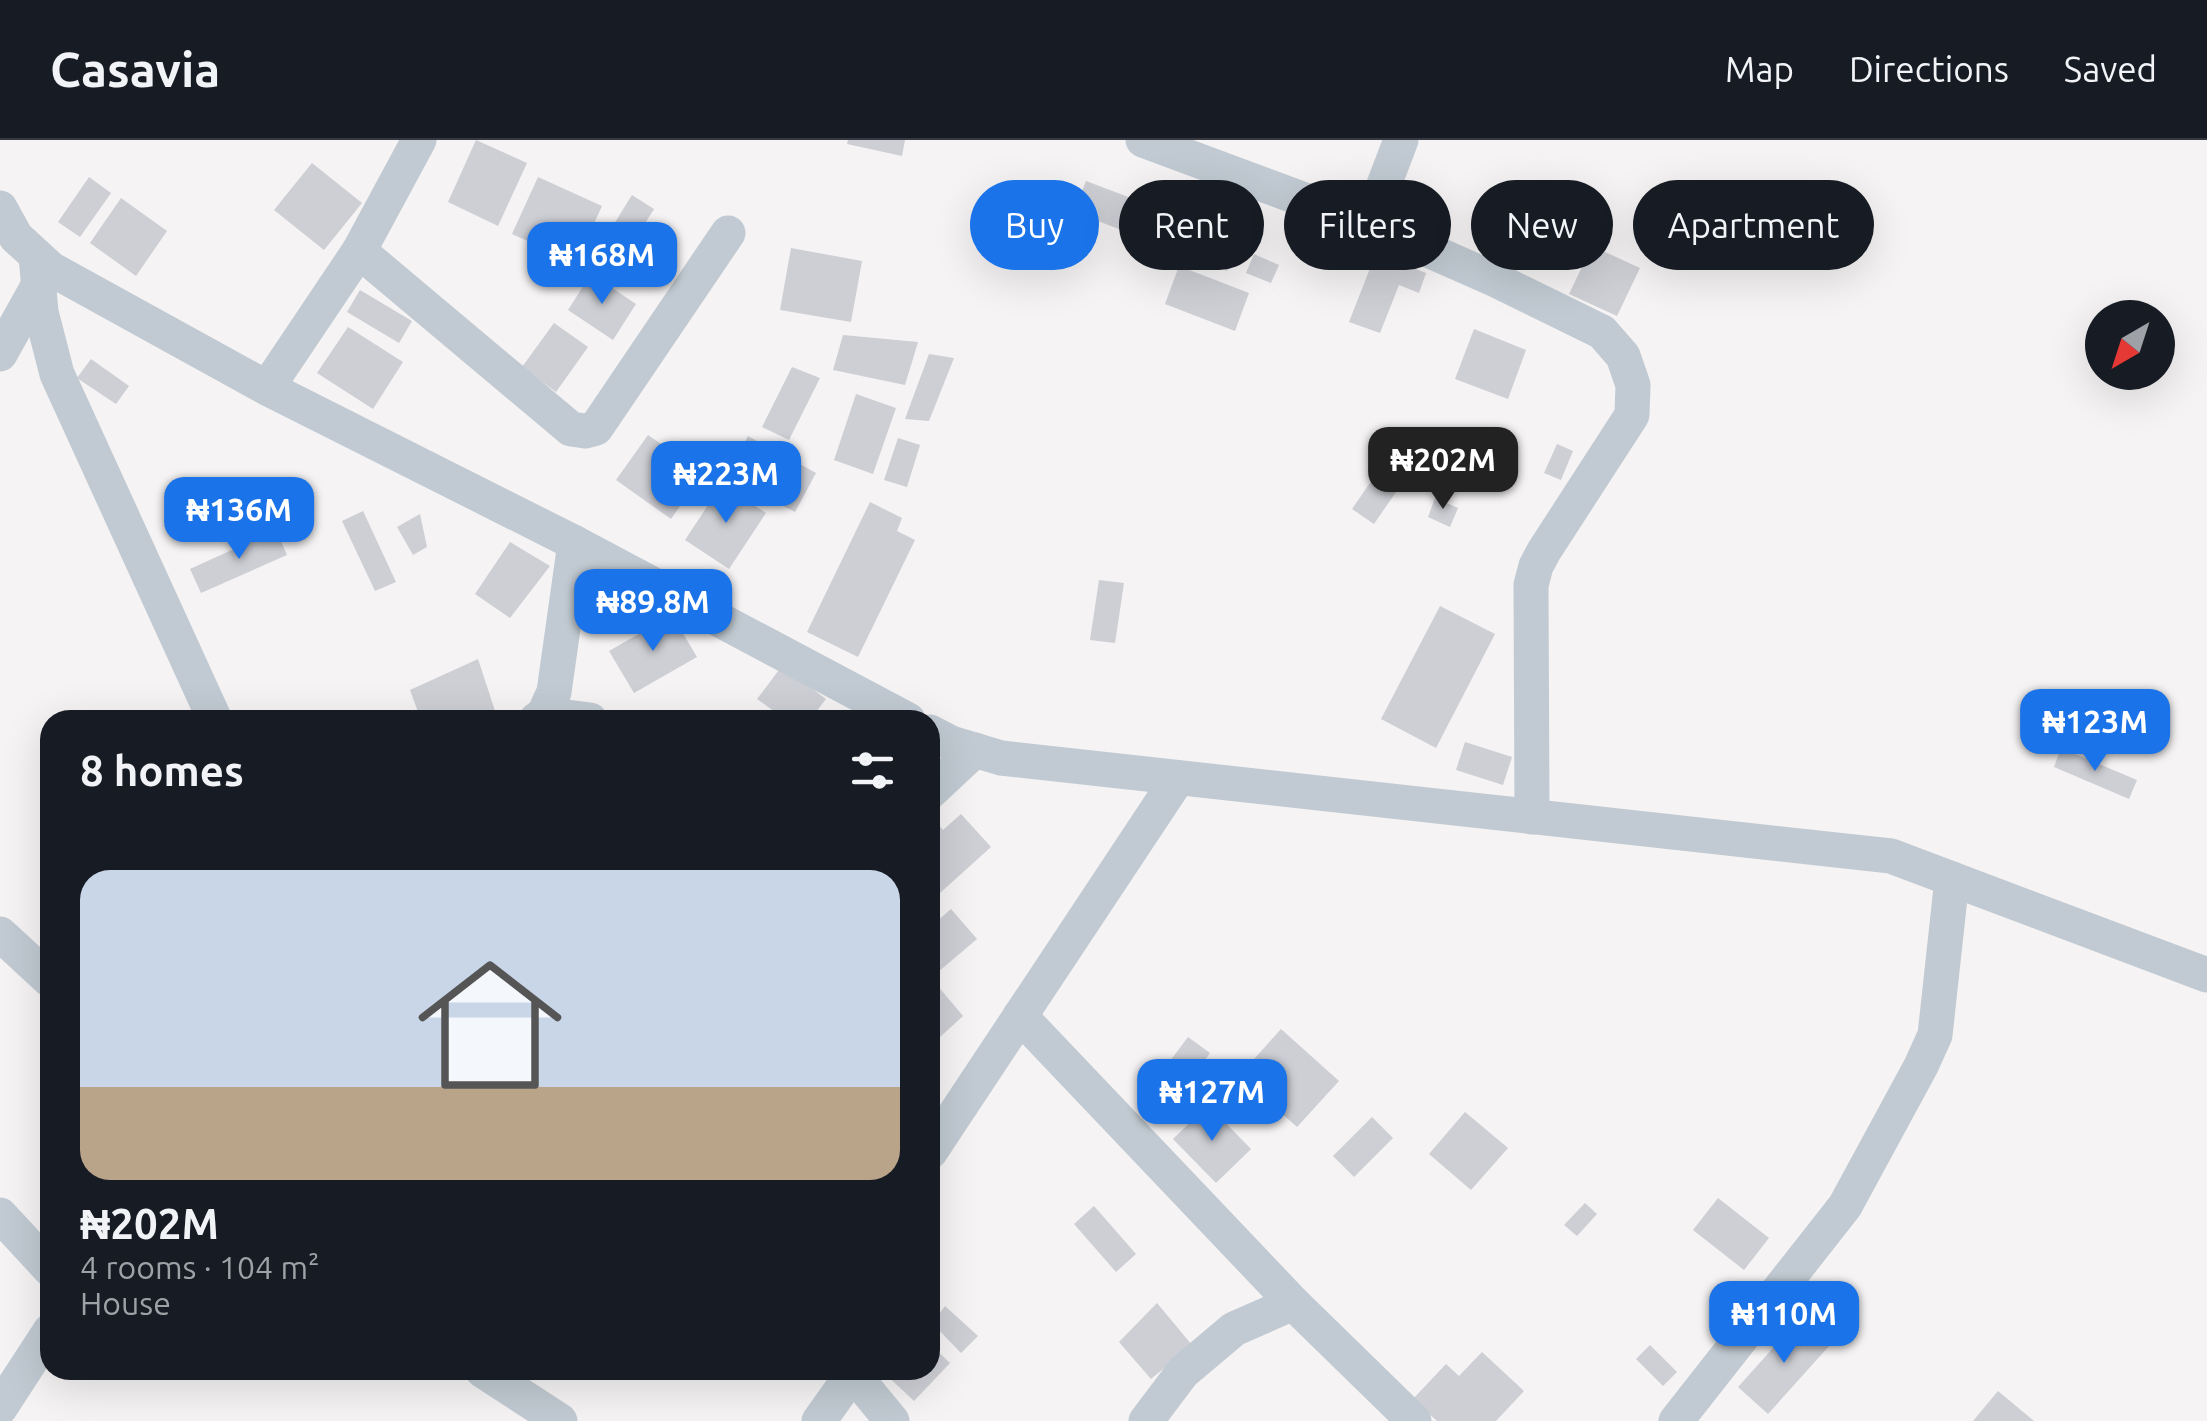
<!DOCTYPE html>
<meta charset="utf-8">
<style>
body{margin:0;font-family:Ubuntu,sans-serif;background:#20242c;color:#f1f3f6;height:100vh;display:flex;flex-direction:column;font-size:38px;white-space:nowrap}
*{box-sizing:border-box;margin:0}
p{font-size:32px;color:#9ea1a6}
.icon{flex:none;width:55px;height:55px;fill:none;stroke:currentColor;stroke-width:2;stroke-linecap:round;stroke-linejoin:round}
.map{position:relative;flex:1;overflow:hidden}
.panel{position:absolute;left:40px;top:570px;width:900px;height:670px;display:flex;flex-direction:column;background:#171b24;border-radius:30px;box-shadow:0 10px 40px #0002}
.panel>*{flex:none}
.guide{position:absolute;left:970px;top:40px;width:950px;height:90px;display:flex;gap:20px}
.needle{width:65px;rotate:219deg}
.tools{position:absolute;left:2085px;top:160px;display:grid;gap:20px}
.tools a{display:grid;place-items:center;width:90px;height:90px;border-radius:50%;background:#171b24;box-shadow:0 10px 40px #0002;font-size:50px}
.price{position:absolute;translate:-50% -85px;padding:0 22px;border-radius:20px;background:#1a73e8;color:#fff;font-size:32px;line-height:65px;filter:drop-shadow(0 2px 5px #0008)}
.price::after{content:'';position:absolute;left:50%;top:60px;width:30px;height:22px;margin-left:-15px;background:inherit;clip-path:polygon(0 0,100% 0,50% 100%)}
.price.on{background:#222;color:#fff}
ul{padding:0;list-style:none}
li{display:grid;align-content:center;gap:20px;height:530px;padding:0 40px}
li+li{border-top:2px solid #363941}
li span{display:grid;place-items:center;height:310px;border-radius:30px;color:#555}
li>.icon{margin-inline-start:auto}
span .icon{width:180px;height:180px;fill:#fffc;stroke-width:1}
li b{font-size:42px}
h2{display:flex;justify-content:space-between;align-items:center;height:120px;padding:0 40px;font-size:42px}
.pill{padding:0 35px;border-radius:45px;background:#171b24;box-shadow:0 10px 40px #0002;font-size:35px;line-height:90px}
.pill.on{background:#1a73e8;color:#fff}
header{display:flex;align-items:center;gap:60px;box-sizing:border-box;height:140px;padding:0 50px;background:#171b24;border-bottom:2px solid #363941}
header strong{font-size:48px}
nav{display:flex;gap:55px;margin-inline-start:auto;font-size:35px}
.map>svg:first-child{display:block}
.building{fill:#cdcfd5}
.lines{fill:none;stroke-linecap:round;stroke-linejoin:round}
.minor{stroke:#c1cad2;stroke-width:35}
</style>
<header>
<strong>Casavia</strong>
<nav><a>Map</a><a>Directions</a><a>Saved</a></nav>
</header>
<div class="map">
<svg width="2207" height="1281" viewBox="0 0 2207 1281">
<rect width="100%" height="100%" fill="#f5f3f3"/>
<!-- building -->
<g class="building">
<path d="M 476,0 L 527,23 L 498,86 L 448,62 Z"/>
<path d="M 848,0 L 905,0 L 902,16 L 847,4 Z"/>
<path d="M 312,23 L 362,63 L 324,110 L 274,70 Z"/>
<path d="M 89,37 L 111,53 L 80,97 L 58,82 Z"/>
<path d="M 538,37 L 602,66 L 576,123 L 512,94 Z"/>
<path d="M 1086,41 L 1160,69 L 1148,100 L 1074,72 Z"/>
<path d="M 1192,51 L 1251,78 L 1227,131 L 1168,104 Z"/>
<path d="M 632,55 L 654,69 L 631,106 L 609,92 Z"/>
<path d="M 121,58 L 167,91 L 136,136 L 90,103 Z"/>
<path d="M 1592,106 L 1640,128 L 1617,176 L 1569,154 Z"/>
<path d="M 791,108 L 862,121 L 851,182 L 780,170 Z"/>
<path d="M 1376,113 L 1426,133 L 1419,153 L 1399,145 L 1380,193 L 1349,182 Z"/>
<path d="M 1254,114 L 1279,125 L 1271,143 L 1246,133 Z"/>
<path d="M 1179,126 L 1249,153 L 1235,191 L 1165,164 Z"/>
<path d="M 591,134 L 636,164 L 613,200 L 568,170 Z"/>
<path d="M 360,150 L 412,181 L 399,203 L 347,172 Z"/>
<path d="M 554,183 L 588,207 L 556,252 L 522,227 Z"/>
<path d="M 348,187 L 403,222 L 373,269 L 317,233 Z"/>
<path d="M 1474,189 L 1526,210 L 1508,259 L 1455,239 Z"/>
<path d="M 843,195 L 918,202 L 905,245 L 833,230 Z"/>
<path d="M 929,214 L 954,218 L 929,281 L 905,279 Z"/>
<path d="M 91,219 L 129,246 L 116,264 L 77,238 Z"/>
<path d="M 792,227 L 820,238 L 789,300 L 762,287 Z"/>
<path d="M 856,254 L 896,268 L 873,334 L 834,320 Z"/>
<path d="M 648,295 L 703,333 L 671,379 L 616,340 Z"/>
<path d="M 748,296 L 816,333 L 795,372 L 726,336 Z"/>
<path d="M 898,298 L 920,305 L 907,347 L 884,340 Z"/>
<path d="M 1557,304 L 1573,311 L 1561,340 L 1544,333 Z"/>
<path d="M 1383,324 L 1405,339 L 1374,384 L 1352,369 Z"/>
<path d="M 722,344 L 766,373 L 729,429 L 685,400 Z"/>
<path d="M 1435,358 L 1458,368 L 1450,387 L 1428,377 Z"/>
<path d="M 870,362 L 902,378 L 897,391 L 915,400 L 858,517 L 807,492 Z"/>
<path d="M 363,371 L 396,442 L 375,451 L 342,381 Z"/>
<path d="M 420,374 L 427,407 L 413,415 L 397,387 Z"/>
<path d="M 276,390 L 287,415 L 201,453 L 190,429 Z"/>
<path d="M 510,402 L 550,426 L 510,478 L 475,454 Z"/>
<path d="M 1099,440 L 1124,443 L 1115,503 L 1090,500 Z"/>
<path d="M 595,444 L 626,463 L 611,487 L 580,468 Z"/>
<path d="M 1440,466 L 1495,494 L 1436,608 L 1381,579 Z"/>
<path d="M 672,475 L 697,517 L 634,553 L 609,511 Z"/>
<path d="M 478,519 L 498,580 L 421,580 L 410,550 Z"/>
<path d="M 782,526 L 826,559 L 810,580 L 786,580 L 757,559 Z"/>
<path d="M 1465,602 L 1512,617 L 1503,645 L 1456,630 Z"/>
<path d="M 2061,608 L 2137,640 L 2129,659 L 2054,627 Z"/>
<path d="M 961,674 L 991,707 L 930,762 L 930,675 L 943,690 Z"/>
<path d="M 951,769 L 977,799 L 931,838 L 963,876 L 940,897 L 930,885 L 930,787 Z"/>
<path d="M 1281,889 L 1339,941 L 1297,987 L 1239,936 Z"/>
<path d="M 1188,897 L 1210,913 L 1163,978 L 1140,961 Z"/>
<path d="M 1208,965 L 1251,1009 L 1216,1043 L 1173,999 Z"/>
<path d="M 1465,972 L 1508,1008 L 1471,1050 L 1429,1014 Z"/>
<path d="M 1372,977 L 1393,998 L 1354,1037 L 1333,1016 Z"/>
<path d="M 1718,1058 L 1769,1098 L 1744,1130 L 1693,1090 Z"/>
<path d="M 1585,1063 L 1597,1074 L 1577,1096 L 1564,1085 Z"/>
<path d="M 1094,1066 L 1136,1114 L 1116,1132 L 1074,1084 Z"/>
<path d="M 1157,1163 L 1192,1205 L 1151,1239 L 1119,1202 Z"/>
<path d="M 945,1166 L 978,1196 L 961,1213 L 932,1183 Z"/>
<path d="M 1800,1178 L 1830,1205 L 1768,1274 L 1738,1247 Z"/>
<path d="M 930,1204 L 950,1223 L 914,1261 L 881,1230 L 930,1230 Z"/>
<path d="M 1650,1205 L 1677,1232 L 1663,1246 L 1636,1219 Z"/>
<path d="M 1482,1212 L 1524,1251 L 1496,1281 L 1437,1281 L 1413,1259 L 1446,1224 L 1459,1236 Z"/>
<path d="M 1998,1251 L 2034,1281 L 1973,1281 Z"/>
</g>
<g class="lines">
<!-- minor -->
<g class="minor">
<path d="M 1143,0 L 1369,84 L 1496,140 L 1602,192 L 1623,216 L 1633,245 L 1632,275 L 1544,411 L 1536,426 L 1531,445 L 1532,677"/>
<path d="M 0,68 L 16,97 L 51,129 L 267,248 L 575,403 L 908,580"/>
<path d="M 1369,84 L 1401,0"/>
<path d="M 359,111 L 571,289 L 585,291 L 596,288 L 728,93"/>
<path d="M 36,116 L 41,172 L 57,234 L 215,580"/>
<path d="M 0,214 L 38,146"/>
<path d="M 267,248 L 359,111 L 419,0"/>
<path d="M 544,574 L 590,580"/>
<path d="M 536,580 L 544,574 L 554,552 L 575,403"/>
<path d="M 930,592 L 951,603 L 1001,618 L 1891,716 L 2207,835"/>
<path d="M 930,652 L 975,610"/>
<path d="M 0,794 L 50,840"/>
<path d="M 1020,876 L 1293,1163 L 1414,1281"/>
<path d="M 930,1012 L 1178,638"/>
<path d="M 0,1075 L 50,1129"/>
<path d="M 482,1230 L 560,1281"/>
<path d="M 850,1230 L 892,1281"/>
<path d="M 0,1268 L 50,1191"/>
<path d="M 819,1281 L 853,1233"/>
<path d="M 1146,1281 L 1183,1232 L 1234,1189 L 1293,1163"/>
<path d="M 1676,1281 L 1845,1066 L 1921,926 L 1935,895 L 1952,739"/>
</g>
</g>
</svg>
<div class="tools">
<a><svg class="needle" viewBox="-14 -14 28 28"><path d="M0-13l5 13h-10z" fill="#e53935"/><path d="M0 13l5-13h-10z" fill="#9ea1a6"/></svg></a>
</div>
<b class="price" style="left:602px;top:167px">₦168M</b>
<b class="price on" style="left:1443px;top:372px">₦202M</b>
<b class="price" style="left:726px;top:386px">₦223M</b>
<b class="price" style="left:239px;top:422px">₦136M</b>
<b class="price" style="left:653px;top:514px">₦89.8M</b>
<b class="price" style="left:2095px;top:634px">₦123M</b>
<b class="price" style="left:1212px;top:1004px">₦127M</b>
<b class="price" style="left:1784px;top:1226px">₦110M</b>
<div class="guide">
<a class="pill on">Buy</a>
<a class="pill">Rent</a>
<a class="pill">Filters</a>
<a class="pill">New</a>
<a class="pill">Apartment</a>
</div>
<section class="panel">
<h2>8 homes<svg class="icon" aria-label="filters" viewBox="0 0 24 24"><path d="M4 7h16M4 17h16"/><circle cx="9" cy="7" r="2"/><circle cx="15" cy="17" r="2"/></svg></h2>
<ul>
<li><span style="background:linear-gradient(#c9d6e8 70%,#b9a48a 0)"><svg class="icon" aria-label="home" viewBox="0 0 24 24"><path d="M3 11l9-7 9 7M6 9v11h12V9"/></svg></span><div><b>₦202M</b><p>4 rooms · 104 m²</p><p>House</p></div></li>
</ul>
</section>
</div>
